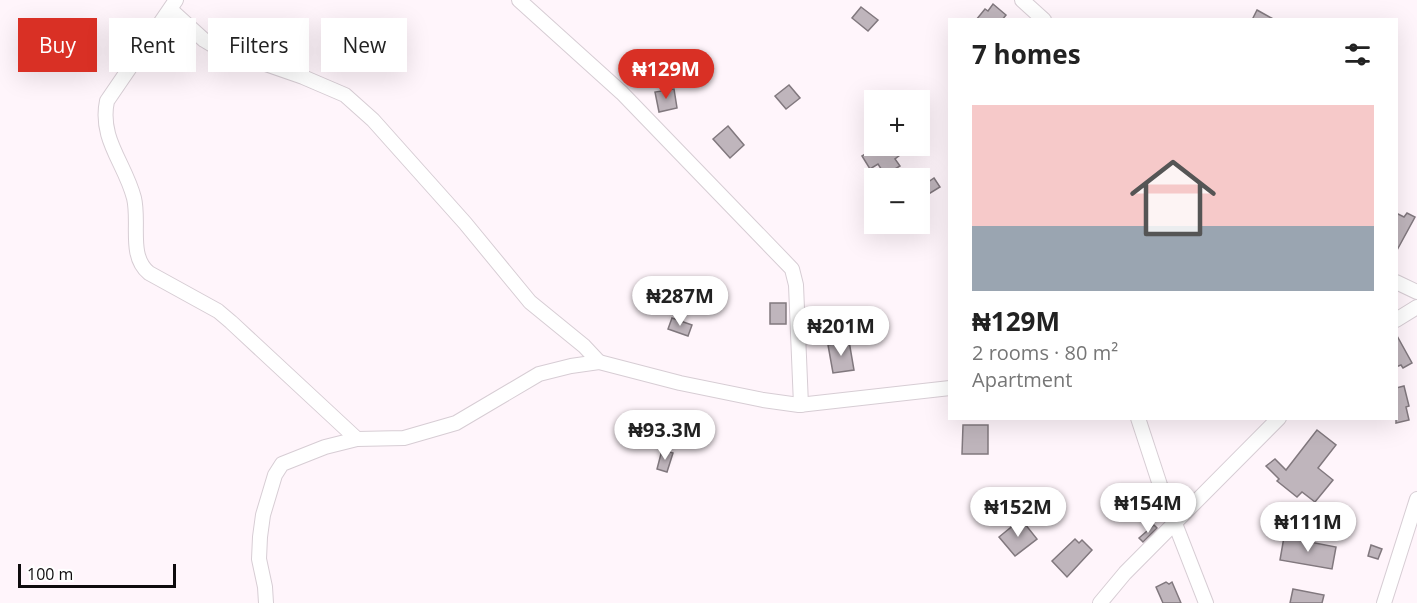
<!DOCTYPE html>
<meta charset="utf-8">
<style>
body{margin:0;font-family:"Open Sans",sans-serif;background:#f6f6f6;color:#222;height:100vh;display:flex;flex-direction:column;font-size:22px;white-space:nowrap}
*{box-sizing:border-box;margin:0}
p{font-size:20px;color:#767676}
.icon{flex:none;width:33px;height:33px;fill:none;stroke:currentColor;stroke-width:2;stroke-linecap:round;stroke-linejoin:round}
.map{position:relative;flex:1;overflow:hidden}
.sheet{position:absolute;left:948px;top:18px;width:450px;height:402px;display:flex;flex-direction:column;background:#fff;border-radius:0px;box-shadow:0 6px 24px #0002}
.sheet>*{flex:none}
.top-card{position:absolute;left:18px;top:18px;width:570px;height:54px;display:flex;gap:12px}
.buttons{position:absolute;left:864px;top:90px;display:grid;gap:12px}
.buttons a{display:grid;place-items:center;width:66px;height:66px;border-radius:0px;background:#fff;box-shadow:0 6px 24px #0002;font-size:30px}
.scale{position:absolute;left:18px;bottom:15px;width:158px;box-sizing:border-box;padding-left:6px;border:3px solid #0e0b0d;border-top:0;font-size:16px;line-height:21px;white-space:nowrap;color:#0e0b0d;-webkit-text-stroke:4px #fff;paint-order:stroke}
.price{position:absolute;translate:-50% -51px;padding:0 14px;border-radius:21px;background:#fff;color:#222;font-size:20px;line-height:39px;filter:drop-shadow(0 2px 3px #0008)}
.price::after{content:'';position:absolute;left:50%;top:36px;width:18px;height:14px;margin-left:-9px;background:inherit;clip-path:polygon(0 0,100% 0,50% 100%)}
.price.current{background:#d93025;color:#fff}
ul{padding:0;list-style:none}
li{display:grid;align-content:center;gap:12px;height:318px;padding:0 24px}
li+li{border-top:2px solid #e0e0e0}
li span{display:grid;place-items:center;height:186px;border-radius:0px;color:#555}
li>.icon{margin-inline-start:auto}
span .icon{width:108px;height:108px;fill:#fffc;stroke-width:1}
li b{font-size:26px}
h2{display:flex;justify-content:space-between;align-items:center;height:72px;padding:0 24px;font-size:26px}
.tag{padding:0 21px;border-radius:0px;background:#fff;box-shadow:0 6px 24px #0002;font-size:21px;line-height:54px}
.tag.current{background:#d93025;color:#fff}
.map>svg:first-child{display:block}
.building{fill:#bfb5bc;stroke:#81787e;stroke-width:1.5}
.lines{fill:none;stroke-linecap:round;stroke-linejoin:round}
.minor-casing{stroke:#d7cdd4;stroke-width:16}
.minor{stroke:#fff;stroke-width:14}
</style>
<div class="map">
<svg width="1417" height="603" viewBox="0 0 1417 603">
<rect width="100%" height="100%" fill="#fff5fb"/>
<!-- building -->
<g class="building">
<path d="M 993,4 L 1006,15 L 1002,20 L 976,20 L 985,9 L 988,11 Z"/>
<path d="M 861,7 L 878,20 L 868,31 L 852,18 Z"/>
<path d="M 1257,10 L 1275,20 L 1252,20 Z"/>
<path d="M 789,85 L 800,98 L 786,109 L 775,96 Z"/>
<path d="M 674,89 L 677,108 L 659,112 L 655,92 Z"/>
<path d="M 728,126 L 744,145 L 730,158 L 713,139 Z"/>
<path d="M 878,146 L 887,146 L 889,149 L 895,146 L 900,155 L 895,159 L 900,166 L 885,175 L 878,164 L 870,169 L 862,156 Z"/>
<path d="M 934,178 L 940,187 L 927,195 L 921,187 Z"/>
<path d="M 1396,213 L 1404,217 L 1407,213 L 1415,217 L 1396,252 Z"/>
<rect x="770" y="303" width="16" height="21"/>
<path d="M 672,318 L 692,325 L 688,336 L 668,329 Z"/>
<path d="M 1396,334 L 1412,363 L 1403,368 L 1401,365 L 1396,367 Z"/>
<path d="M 849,341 L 854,370 L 833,373 L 828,345 Z"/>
<path d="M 1404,386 L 1409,406 L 1406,407 L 1409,420 L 1396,423 L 1396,388 Z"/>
<path d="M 963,425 L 988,425 L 988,454 L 962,454 Z"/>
<path d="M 1317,430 L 1336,445 L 1318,468 L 1333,480 L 1315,502 L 1302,492 L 1297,497 L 1277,481 L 1279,479 L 1266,466 L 1275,459 L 1286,470 Z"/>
<path d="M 662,450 L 673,453 L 667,472 L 657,469 Z"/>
<path d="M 1021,519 L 1037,539 L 1015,556 L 999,537 Z"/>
<path d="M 1154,525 L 1157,528 L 1143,542 L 1139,538 Z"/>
<path d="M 1284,537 L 1336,547 L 1332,569 L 1280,560 Z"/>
<path d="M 1075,539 L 1079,543 L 1082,540 L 1092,550 L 1067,577 L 1052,561 Z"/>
<path d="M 1371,545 L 1382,549 L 1378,559 L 1368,556 Z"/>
<path d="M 1166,582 L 1169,584 L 1172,582 L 1181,603 L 1163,603 L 1156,587 Z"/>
<path d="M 1293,589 L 1324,595 L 1322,603 L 1290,603 Z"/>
</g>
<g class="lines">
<!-- minor casing -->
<g class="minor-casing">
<g id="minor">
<path d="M 176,0 L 107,101 C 99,139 125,163 134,198 C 140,223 128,256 149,273 L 218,311 L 231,322 L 357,439"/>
<path d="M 519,0 L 622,93 L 792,269 L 796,285 L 801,405"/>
<path d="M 1022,0 L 1044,20"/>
<path d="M 171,10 L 204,40 L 214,46 L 303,77 L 345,95 L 373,120 L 465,223 L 530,302 L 584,346 L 599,362"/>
<path d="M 1396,282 L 1417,292"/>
<path d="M 1396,320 L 1417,307"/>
<path d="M 1138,418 L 1160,485 L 1206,603"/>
<path d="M 266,603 L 265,587 L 259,559 L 260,537 L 263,515 L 275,475 L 282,464 L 325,447 L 357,439 L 404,438 L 456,423 L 539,374 L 571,366 L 599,362 L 680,383 L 763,400 L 799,405 L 950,388"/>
<path d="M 1100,603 L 1125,573 L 1279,418"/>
<path d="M 1384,603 L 1417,499"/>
</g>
</g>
<!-- minor -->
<use href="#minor" class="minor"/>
</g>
</svg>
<div class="buttons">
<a>+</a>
<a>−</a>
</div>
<div class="scale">100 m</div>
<b class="price current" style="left:666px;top:100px">₦129M</b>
<b class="price" style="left:680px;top:327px">₦287M</b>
<b class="price" style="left:841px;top:357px">₦201M</b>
<b class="price" style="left:665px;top:461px">₦93.3M</b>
<b class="price" style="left:1148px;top:534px">₦154M</b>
<b class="price" style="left:1018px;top:538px">₦152M</b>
<b class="price" style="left:1308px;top:553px">₦111M</b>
<div class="top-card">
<a class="tag current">Buy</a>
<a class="tag">Rent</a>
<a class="tag">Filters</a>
<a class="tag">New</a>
</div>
<section class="sheet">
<h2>7 homes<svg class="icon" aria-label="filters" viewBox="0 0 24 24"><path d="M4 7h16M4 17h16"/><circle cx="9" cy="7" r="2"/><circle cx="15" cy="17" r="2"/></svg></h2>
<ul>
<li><span style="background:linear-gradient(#f6c9c9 65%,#9aa5b1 0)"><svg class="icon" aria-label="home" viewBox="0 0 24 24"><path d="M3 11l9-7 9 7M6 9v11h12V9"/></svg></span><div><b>₦129M</b><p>2 rooms · 80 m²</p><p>Apartment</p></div></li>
</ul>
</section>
</div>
